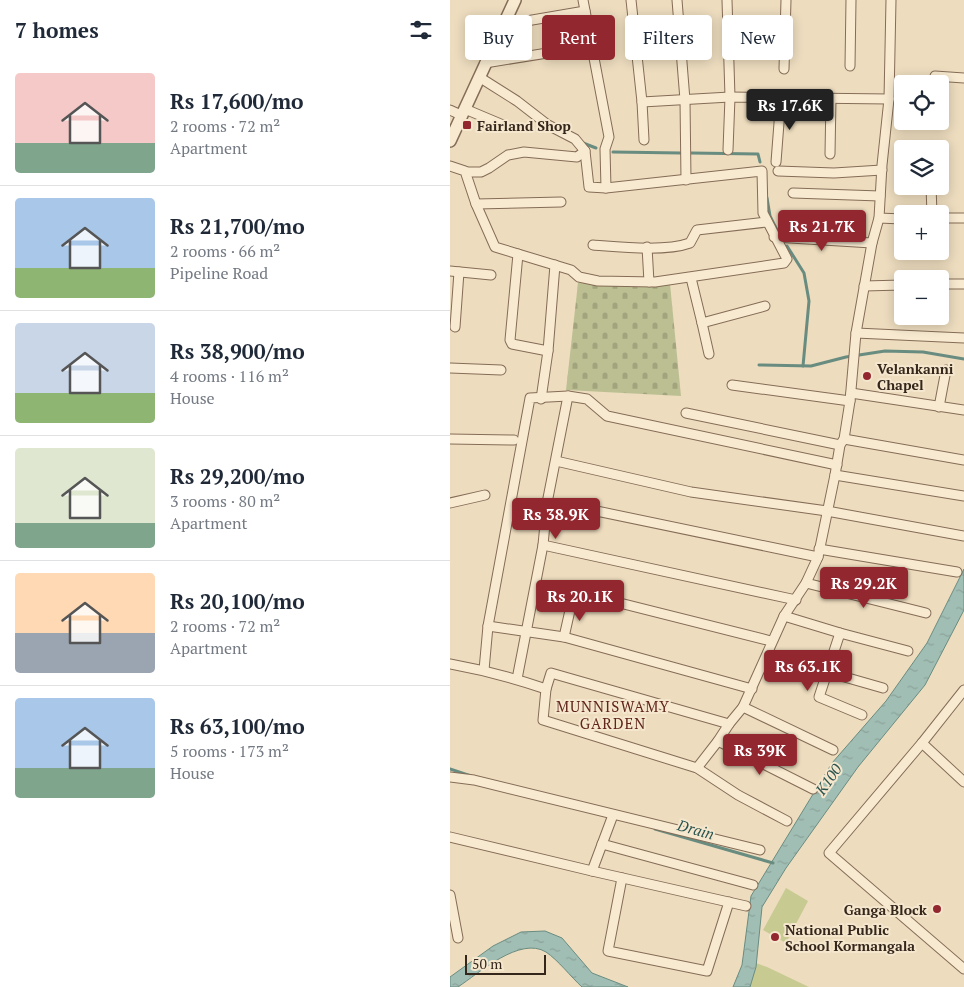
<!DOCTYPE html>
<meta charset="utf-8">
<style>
body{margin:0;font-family:"PT Serif",serif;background:#f6f6f7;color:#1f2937;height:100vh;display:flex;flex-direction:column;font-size:19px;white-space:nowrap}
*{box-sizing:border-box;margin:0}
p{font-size:16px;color:#747a83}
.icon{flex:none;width:28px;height:28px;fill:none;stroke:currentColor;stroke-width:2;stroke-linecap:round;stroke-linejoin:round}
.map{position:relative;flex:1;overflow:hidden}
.sheet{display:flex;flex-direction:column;background:#fff;width:450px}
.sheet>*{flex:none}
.top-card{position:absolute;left:15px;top:15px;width:424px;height:45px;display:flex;gap:10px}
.controls{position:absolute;left:444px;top:75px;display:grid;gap:10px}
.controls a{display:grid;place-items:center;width:55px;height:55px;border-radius:5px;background:#fff;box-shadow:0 2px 12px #0003;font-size:25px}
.scale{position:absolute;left:15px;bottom:12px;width:81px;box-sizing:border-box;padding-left:5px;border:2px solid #34261b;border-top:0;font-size:14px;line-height:18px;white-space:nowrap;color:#34261b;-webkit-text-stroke:4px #f5e7cd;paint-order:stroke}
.price{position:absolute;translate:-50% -42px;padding:0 11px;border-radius:5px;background:#93272f;color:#fff;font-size:16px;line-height:32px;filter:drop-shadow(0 1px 2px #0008)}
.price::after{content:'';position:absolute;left:50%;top:30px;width:15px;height:11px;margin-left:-8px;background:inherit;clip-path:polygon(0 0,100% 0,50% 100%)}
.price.on{background:#222;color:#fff}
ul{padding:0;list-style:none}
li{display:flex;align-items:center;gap:15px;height:125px;padding:0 15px}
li+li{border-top:1px solid #e0e1e3}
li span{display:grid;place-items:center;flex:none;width:140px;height:100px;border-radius:5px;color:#555}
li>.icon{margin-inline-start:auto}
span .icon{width:60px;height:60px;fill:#fffc;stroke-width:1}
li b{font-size:21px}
h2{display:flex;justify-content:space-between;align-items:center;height:60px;padding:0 15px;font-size:21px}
.pill{padding:0 18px;border-radius:5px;background:#fff;box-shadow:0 2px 12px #0003;font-size:18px;line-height:45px}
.pill.on{background:#93272f;color:#fff}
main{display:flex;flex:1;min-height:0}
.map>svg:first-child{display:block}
.cemetery{fill:url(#cemetery-stones)}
.green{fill:#c7cb92}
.water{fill:url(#water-ripples);stroke:#698c81}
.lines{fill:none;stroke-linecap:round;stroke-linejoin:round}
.stream{stroke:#698c81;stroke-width:3}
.minor-casing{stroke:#856c57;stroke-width:11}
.tertiary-casing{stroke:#856c57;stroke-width:14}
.minor{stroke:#f8ead0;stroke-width:9}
.tertiary{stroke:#f8ead0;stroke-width:11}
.poi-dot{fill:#93272f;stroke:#f5e7cd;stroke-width:2}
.labels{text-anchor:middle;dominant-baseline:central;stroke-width:4;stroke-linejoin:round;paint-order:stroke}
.poi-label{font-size:14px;font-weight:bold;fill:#34261b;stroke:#f5e7cd;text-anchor:start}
.neighbourhood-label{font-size:15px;letter-spacing:1px;fill:#60251b;stroke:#f5e7cd}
.water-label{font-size:15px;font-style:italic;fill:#2b544f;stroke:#f5e7cd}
</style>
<main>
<section class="sheet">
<h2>7 homes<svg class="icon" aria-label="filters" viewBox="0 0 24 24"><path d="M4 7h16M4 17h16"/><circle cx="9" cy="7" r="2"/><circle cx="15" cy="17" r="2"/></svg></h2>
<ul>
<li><span style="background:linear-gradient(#f6c9c9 70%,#7fa58c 0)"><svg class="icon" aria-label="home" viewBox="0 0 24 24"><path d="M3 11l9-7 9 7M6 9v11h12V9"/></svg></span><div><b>Rs 17,600/mo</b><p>2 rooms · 72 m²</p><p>Apartment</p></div></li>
<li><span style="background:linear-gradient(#a9c7e8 70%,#8fb573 0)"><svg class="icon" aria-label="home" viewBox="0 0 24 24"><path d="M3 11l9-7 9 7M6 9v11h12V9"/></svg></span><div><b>Rs 21,700/mo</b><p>2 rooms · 66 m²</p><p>Pipeline Road</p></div></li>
<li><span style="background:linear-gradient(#c9d6e8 70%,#8fb573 0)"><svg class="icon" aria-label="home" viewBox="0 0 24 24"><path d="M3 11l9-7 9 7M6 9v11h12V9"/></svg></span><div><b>Rs 38,900/mo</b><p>4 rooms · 116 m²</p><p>House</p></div></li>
<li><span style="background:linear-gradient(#dfe7d0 75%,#7fa58c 0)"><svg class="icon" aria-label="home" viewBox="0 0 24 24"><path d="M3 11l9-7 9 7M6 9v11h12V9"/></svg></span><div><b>Rs 29,200/mo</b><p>3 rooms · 80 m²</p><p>Apartment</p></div></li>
<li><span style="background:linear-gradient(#ffd9b3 60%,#9aa5b1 0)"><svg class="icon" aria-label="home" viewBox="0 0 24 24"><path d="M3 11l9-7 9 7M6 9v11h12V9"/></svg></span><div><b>Rs 20,100/mo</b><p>2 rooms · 72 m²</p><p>Apartment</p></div></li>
<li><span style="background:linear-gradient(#a9c7e8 70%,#7fa58c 0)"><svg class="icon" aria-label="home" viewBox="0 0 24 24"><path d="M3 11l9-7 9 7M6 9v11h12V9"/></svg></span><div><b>Rs 63,100/mo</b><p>5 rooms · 173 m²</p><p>House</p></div></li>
</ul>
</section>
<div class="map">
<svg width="514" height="987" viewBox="0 0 514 987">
<defs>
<pattern id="cemetery-stones" width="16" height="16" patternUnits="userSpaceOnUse" patternTransform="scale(1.25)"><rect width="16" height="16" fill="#bcbf92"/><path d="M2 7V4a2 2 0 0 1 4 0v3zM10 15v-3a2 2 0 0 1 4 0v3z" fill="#a2a47d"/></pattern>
<pattern id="water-ripples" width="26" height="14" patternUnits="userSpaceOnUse" patternTransform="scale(1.25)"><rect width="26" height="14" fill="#a1beb4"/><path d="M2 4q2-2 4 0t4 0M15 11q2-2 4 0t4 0" fill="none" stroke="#8ba39a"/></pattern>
</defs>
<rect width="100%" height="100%" fill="#eddcbe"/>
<!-- cemetery -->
<path class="cemetery" d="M 128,283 L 220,284 L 231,396 L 116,390 Z"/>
<!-- green -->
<g class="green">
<path d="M 336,888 L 358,901 L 336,943 L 313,930 Z"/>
<path d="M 306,963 L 317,967 L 359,987 L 300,987 Z"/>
</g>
<!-- water -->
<g class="water">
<path d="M 514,569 L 514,610 L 475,685 L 408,767 L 336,868 L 312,907 L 306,967 L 300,987 L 283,987 L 292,965 L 301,896 L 382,763 L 436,701 L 477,643 Z"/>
<path d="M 95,931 L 112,938 L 142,973 L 178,987 L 132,987 C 121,977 108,960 96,952 C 70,936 29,973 8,987 L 0,987 L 0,977 L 43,946 L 71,932 Z"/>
</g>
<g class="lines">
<!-- stream -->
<g class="stream">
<path d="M 133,143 L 146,148"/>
<path d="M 163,152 L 231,153"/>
<path d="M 241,153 L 308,154 L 310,162"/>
<path d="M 317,198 L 320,216 L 327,230"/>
<path d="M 337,246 L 354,273 L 359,301 L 353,366"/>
<path d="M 309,365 L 361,366 L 396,357 L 435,351 L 473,352 L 514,359"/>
<path d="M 0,769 L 21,776"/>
<path d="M 205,829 L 323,863"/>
</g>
<!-- minor casing -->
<g class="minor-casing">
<g id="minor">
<path d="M 133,0 L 159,137 L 155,149 L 156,188"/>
<path d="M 181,0 L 192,102 L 194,140"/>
<path d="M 227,0 L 235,100 L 236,180"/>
<path d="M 277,0 L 280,97 L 278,150"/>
<path d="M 53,25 L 135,11"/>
<path d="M 35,63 L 141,46"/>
<path d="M 400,66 L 401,0"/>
<path d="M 334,69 L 336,0"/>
<path d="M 485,76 L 514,78"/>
<path d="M 29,77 L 67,101 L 98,125 L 125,139 L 135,151 L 139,187 L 156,188 L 312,171 L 313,213 L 337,259 L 334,263 L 205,282 L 148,281 L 129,277 L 121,270 L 68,254"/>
<path d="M 192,102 L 280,97 L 439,99"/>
<path d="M 15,109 L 53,125"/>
<path d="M 0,110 L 11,115"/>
<path d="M 380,154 L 381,98"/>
<path d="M 326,162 L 331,97"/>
<path d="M 0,166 L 15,171 L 26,204 L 45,247 L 68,254 L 60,340 L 62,344 L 98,351 L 91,399"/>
<path d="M 328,171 L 384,173 L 432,170"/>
<path d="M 16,172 L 31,172 L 39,168 L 58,155 L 74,152 L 127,157 L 135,151"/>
<path d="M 481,186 L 482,214"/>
<path d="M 343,193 L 430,196"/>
<path d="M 26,204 L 111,202"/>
<path d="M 429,218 L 452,219"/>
<path d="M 490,218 L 514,218"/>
<path d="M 324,237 L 422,243"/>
<path d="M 143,245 C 170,247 215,252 240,243 L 247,230 L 317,222"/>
<path d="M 197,247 L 199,282"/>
<path d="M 0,271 L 41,275"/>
<path d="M 241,278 L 252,323"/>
<path d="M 490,284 L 514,284"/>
<path d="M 414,286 L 452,285"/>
<path d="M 5,327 L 9,272"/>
<path d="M 406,333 L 514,338"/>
<path d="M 98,351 L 105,265"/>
<path d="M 259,354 L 252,323 L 315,306"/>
<path d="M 0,368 L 51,370"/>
<path d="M 282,385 L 400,401"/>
<path d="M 401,393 L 514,410"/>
<path d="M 489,407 L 496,370"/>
<path d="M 236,413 L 390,445"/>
<path d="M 0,439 L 64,440"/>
<path d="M 394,439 L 514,460"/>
<path d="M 106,461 L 241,492 L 377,511 L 514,536"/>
<path d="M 385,475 L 514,496"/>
<path d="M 0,503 L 35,495"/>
<path d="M 113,504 L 368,557"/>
<path d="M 93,545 L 346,600"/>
<path d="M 369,549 L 507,572"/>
<path d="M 356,583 L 476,613"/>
<path d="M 334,616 L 390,633 L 458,651"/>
<path d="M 38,626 L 114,637 L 302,689"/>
<path d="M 390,633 L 369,697 L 412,715"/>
<path d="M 114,637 L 123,597 L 130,593 L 321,641"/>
<path d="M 0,664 C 33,670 64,678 96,689 L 93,720 L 247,768 L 288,795 L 337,821"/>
<path d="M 34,670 L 38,626 L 80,398 L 118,396 L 137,399 L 157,416 L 387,465"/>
<path d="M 377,672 L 433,688"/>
<path d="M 67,679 L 93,545 L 97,503 L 118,396"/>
<path d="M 96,689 L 101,673 L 279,724"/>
<path d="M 514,690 L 472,743 L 514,782"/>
<path d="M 293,707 L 383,750"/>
<path d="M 268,741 L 363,789"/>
<path d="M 472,743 L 379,853 L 514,969"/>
<path d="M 247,768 L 268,741 L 279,724 L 293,707 L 334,616 L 356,583 L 368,557 L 385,475 L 390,445 L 394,439 L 400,401 L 406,333 L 422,243 L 429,218 L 432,165 L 439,99 L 441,0"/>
<path d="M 0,777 L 24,780 L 310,850"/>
<path d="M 0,837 L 142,871 L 163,815"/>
<path d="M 152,844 L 303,885"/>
<path d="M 142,871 L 296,906"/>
<path d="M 172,878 L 158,951 L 257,971 L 279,902"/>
<path d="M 0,895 L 8,938"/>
</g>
</g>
<!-- tertiary casing -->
<g class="tertiary-casing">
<path id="tertiary" d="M 0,141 L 65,0"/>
</g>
<!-- minor -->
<use href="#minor" class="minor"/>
<!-- tertiary -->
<use href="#tertiary" class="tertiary"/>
</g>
<!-- markers -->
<g class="poi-dot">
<rect x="12" y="120" width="10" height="10" rx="2.5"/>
<circle cx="417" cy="376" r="5"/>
<circle cx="487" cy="909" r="5"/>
<circle cx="325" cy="937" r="5"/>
</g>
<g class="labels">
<!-- poi labels -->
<g class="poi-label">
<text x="27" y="125">Fairland Shop</text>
<text x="427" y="368">Velankanni<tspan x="427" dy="16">Chapel</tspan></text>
<text x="477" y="909" text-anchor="end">Ganga Block</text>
<text x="335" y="929">National Public<tspan x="335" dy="16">School Kormangala</tspan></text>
</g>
<!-- neighbourhood labels -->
<g class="neighbourhood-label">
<text x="163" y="706">MUNNISWAMY<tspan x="163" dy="17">GARDEN</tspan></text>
</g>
<!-- water labels -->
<g class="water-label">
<text transform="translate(378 779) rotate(-55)">K100</text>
<text transform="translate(246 829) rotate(16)">Drain</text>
</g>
</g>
</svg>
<div class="controls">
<a><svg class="icon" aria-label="locate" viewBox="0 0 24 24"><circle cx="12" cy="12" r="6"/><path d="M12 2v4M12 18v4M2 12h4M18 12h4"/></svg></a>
<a><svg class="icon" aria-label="layers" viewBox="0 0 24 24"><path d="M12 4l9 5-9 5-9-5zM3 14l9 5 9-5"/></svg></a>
<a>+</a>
<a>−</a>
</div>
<div class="scale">50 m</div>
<b class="price on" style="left:340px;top:131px">Rs 17.6K</b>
<b class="price" style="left:372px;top:252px">Rs 21.7K</b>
<b class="price" style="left:106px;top:540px">Rs 38.9K</b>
<b class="price" style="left:414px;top:609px">Rs 29.2K</b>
<b class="price" style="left:130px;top:622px">Rs 20.1K</b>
<b class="price" style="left:358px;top:692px">Rs 63.1K</b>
<b class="price" style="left:310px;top:776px">Rs 39K</b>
<div class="top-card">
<a class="pill">Buy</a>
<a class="pill on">Rent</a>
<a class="pill">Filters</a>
<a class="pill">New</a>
</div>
</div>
</main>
